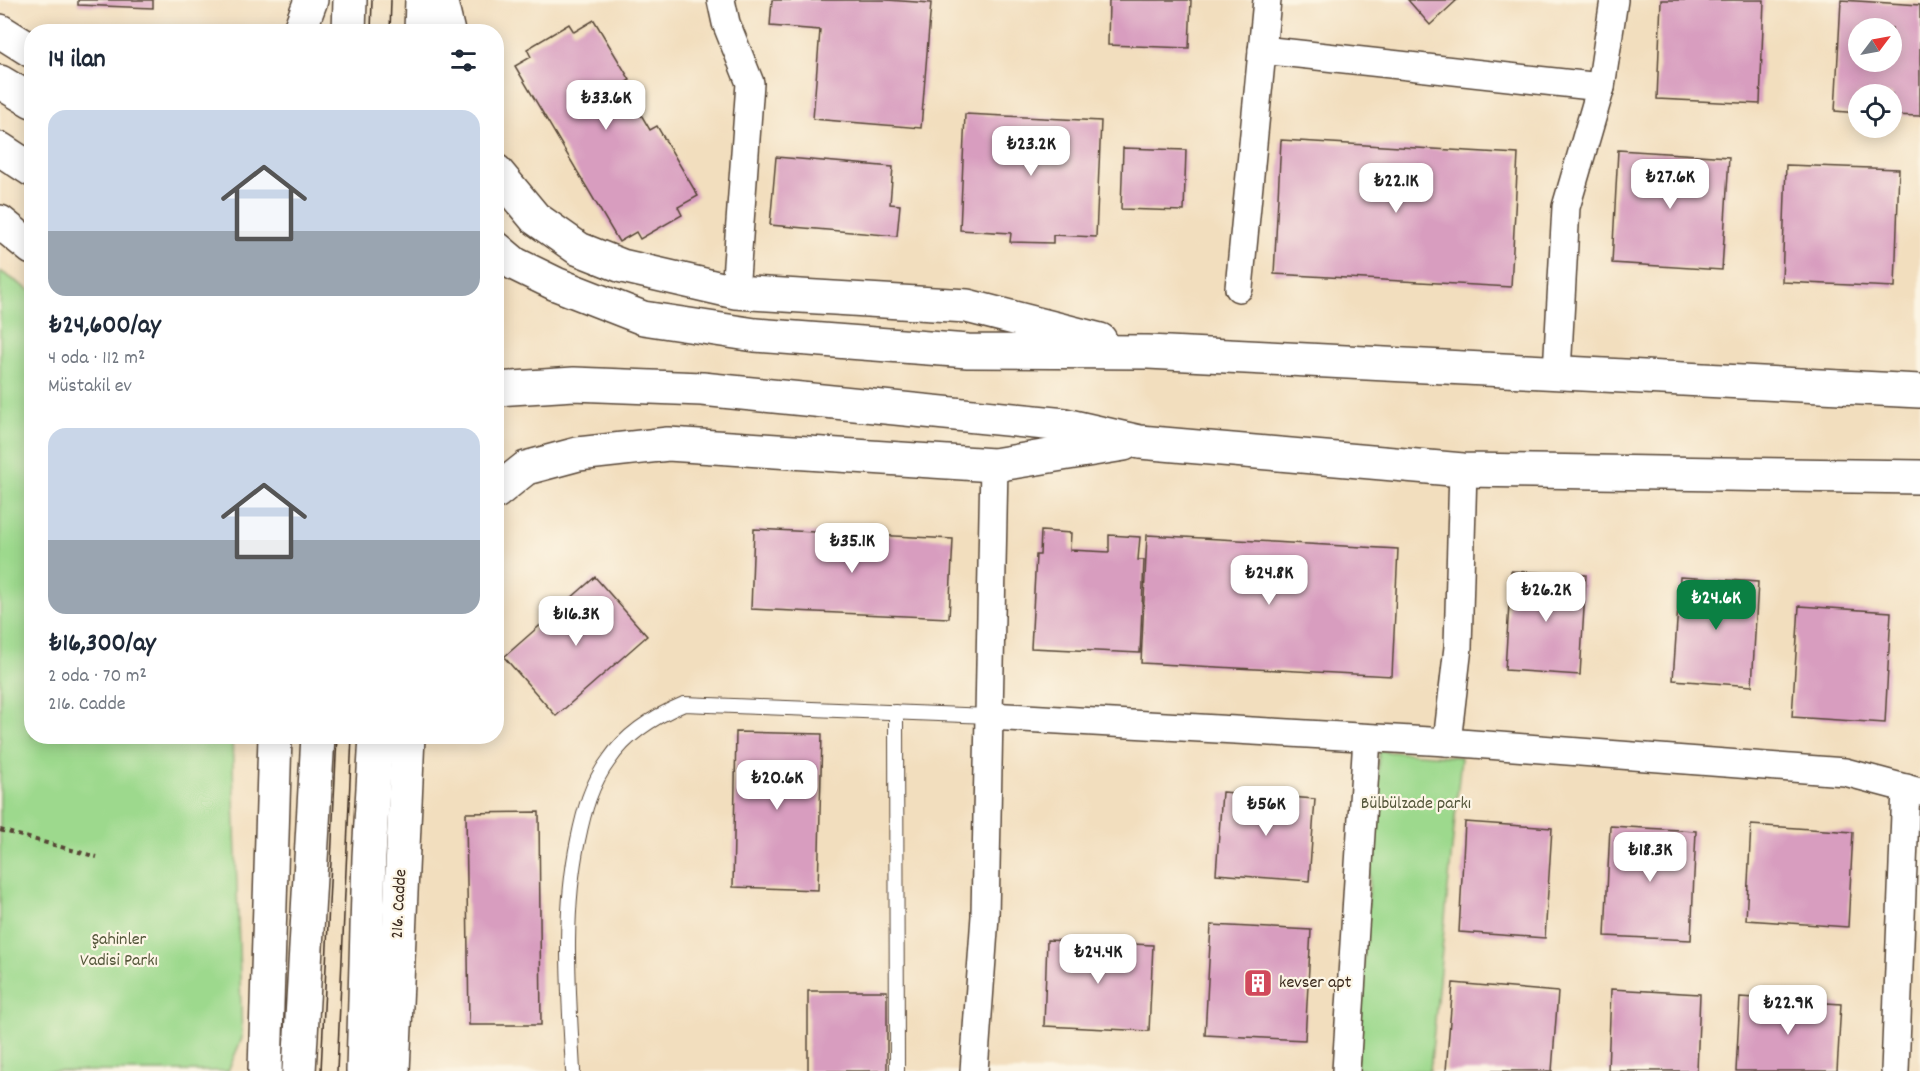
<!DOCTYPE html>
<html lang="tr">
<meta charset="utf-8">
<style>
body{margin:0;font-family:Dekko,sans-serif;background:#f2f2f3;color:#1f2937;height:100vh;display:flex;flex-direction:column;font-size:22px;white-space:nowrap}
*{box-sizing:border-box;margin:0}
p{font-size:20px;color:#747a83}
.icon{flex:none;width:33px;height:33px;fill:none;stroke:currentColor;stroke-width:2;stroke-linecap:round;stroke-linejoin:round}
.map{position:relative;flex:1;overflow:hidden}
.panel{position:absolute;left:24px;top:24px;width:480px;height:720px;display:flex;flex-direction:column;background:#fff;border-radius:24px;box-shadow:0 3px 15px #0003}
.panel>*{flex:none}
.needle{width:39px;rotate:58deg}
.tools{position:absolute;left:1848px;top:18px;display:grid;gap:12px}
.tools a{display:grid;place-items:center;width:54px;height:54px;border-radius:50%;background:#fff;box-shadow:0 3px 15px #0003;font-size:30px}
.price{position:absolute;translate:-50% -51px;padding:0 14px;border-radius:12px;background:#fff;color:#222;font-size:20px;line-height:39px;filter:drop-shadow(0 2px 3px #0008)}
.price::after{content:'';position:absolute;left:50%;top:36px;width:18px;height:14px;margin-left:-9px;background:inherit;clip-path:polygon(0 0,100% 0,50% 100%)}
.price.selected{background:#0b8043;color:#fff}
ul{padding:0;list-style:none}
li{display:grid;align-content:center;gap:12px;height:318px;padding:0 24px}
li span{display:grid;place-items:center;height:186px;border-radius:18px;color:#555}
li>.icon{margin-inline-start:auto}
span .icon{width:108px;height:108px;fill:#fffc;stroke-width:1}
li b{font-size:26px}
h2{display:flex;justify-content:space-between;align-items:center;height:72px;padding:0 24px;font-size:26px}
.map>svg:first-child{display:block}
.green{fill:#9dd98d;stroke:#6c8256;stroke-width:1.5}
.building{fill:#d89dbf;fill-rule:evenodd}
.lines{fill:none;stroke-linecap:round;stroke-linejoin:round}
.lane-casing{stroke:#564536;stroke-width:16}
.street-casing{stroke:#564536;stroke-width:30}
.secondary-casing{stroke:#564536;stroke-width:36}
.primary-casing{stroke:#564536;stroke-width:36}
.path{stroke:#564536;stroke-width:4;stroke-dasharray:4.5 4.5;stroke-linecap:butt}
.lane{stroke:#fff;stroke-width:14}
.street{stroke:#fff;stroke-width:27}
.secondary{stroke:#fff;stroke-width:33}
.primary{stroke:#fff;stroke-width:33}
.tram{stroke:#3b2a1e;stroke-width:1.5}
.labels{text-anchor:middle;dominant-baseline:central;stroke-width:4.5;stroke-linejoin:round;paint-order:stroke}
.park-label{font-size:18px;fill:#54563a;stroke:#fcf5e5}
.street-label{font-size:18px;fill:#3b2a1e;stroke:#fcf5e5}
.poi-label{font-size:18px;fill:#3b2a1e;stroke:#fcf5e5;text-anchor:start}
</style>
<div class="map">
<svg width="1920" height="1071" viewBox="0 0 1920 1071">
<rect width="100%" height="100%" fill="#fcf5e5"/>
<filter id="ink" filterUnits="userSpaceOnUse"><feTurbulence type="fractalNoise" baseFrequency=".0167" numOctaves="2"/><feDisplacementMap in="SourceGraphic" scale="12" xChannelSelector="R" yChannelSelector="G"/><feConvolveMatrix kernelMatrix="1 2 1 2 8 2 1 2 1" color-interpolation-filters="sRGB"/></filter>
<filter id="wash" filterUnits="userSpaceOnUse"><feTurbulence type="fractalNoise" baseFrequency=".008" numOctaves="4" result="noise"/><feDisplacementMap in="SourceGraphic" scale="24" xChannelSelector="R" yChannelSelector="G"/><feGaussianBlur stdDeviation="1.35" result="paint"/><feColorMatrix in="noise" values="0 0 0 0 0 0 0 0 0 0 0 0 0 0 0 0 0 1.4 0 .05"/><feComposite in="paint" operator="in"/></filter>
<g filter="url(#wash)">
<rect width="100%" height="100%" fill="#f2debe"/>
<!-- green -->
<g class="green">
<path d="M 0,271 L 31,291 L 32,736 L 232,737 L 242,1038 L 228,1071 L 0,1071 Z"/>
<path d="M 1379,751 L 1461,757 L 1430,1071 L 1356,1069 Z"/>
</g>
<g id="blocks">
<!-- building -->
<g class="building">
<path d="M 78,0 L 153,0 L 153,8 L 78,5 Z"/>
<path d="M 772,0 L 887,0 L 931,3 L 921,128 L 813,119 L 820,30 L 770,26 Z"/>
<path d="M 1109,0 L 1191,0 L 1189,48 L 1108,45 Z"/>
<path d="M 1408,0 L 1457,0 L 1430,25 Z"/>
<path d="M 1661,0 L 1764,0 L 1760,104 L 1657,99 Z"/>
<path d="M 1841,0 L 1920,5 L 1920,116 L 1892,115 L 1892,94 L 1858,94 L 1858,113 L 1835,111 ZM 1858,28 L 1892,28 L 1892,62 L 1858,62 Z"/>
<path d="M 594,20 L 630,80 L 623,84 L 650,130 L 657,126 L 698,196 L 678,207 L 682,215 L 640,239 L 636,232 L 619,242 L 515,66 L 531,57 L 527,49 L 569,24 L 574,32 Z"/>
<path d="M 965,114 L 1101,121 L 1096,237 L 1053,235 L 1053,243 L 1010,242 L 1011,233 L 960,230 Z"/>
<path d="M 1281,140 L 1518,154 L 1511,287 L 1274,274 Z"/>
<path d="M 1123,148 L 1186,150 L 1184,211 L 1121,209 Z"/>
<path d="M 1618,150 L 1729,157 L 1722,270 L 1612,263 Z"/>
<path d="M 776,157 L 893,167 L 890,204 L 900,205 L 897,236 L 770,225 Z"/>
<path d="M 1786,165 L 1899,169 L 1895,287 L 1782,282 Z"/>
<path d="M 754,529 L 953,539 L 949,618 L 751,609 Z"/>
<path d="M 1041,531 L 1071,533 L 1070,550 L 1109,552 L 1109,535 L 1140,537 L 1138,560 L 1144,560 L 1140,653 L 1031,648 L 1036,555 L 1040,555 Z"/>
<path d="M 1147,535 L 1398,549 L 1392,676 L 1141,663 Z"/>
<path d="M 1511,571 L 1586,575 L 1580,675 L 1505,670 Z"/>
<path d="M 595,577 L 647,636 L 556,716 L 504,657 Z"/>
<path d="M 1680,577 L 1758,582 L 1752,686 L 1673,680 Z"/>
<path d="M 1799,606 L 1891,612 L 1885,723 L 1792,717 Z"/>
<path d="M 736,732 L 822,734 L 818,890 L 733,887 Z"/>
<path d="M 1222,792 L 1315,799 L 1309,881 L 1216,874 Z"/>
<path d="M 539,812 L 541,1025 L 469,1025 L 466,813 Z"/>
<path d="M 1465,822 L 1552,828 L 1545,938 L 1459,932 Z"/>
<path d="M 1751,825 L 1853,832 L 1848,927 L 1746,920 Z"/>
<path d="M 1610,826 L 1696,831 L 1691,940 L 1605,936 Z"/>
<path d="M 1211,925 L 1311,930 L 1305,1040 L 1205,1035 Z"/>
<path d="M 1047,940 L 1153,945 L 1149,1031 L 1044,1026 Z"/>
<path d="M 1453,983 L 1558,992 L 1552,1071 L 1446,1071 Z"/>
<path d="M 1611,989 L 1700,994 L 1697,1071 L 1608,1071 Z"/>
<rect x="808" y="991" width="79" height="80"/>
<path d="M 1740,997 L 1841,1004 L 1837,1071 L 1736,1071 Z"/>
</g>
</g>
</g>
<g filter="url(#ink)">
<use href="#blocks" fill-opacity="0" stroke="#564536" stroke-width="1.5"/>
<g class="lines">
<!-- lane casing -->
<g class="lane-casing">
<g id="lane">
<path d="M 896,712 L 897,1071"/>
<path d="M 573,1071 C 569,994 562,916 578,840 C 584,811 591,784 609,760 C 627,733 655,716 684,704 L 989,716"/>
</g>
</g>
<!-- street casing -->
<g class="street-casing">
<g id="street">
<path d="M 721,0 L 726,23 L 750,83 L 735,292"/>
<path d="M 1262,50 L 1601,87"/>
<path d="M 1239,288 L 1267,0"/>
<path d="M 1557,372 L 1566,207 L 1601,87 L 1614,0"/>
<path d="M 989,716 L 1447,742 L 1845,772 L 1920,792"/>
<path d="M 1447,742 L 1458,647 L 1463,470"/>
<path d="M 974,1071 L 985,916 L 994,465"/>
<path d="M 1346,1071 L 1367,738"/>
<path d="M 1895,1071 L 1906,788"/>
</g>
</g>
<!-- secondary casing -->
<g class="secondary-casing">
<g id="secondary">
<path d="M 0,31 L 32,51"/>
<path d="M 299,32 L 311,0"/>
<path d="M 0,222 L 32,248"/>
<path d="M 265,1071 L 275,736"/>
<path d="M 393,1071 L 408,736"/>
</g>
</g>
<!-- primary casing -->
<g class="primary-casing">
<g id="primary">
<path d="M 442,7 L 448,32"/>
<path d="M 349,32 L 350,0"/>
<path d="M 421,32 L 422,0"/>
<path d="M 0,82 L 32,101"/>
<path d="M 0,149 L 32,170"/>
<path d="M 496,171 L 535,218 L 579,249 L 622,266 L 735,292 L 967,306 L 1100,340"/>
<path d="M 496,248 L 515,264 L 556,284 L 643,318 L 755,335 L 968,351 L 1148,352 L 1920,391"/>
<path d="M 496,389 L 574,384 L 702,389 L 1065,425 L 1140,442 L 1463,470 L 1920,477"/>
<path d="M 496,492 L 526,468 L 578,454 L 668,444 L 994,465 L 1124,444"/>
<path d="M 299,1071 L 318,736"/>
<path d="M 363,1071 L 369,857 L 376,736"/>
</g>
</g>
<!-- path -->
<path class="path" d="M 0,830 L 97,857"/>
<!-- lane -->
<use href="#lane" class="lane"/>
<!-- street -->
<use href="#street" class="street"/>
<!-- secondary -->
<use href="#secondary" class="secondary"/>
<!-- primary -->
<use href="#primary" class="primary"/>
<!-- tram -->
<g class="tram">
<path d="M 371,32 L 372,0"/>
<path d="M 390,32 L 391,0"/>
<path d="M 321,1071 L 337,736"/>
<path d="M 337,1071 L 352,736"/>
</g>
</g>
</g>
<!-- icons -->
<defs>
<g id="building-square" transform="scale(1.5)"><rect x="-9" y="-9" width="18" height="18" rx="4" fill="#d1495b" stroke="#fcf5e5"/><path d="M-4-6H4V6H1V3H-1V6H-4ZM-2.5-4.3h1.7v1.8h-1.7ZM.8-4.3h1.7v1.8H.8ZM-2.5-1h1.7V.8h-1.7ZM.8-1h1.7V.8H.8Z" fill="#fff"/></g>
</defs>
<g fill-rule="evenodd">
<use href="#building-square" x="1258" y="983"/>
</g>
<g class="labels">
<!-- park labels -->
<g class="park-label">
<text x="1416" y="804">Bülbülzade parkı</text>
<text x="119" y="940">Şahinler<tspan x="119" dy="21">Vadisi Parkı</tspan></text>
</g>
<!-- street labels -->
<g class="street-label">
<text transform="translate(400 904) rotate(-87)">216. Cadde</text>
</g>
<!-- poi labels -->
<g class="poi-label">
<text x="1279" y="983">kevser apt</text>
</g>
</g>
</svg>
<div class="tools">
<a><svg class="needle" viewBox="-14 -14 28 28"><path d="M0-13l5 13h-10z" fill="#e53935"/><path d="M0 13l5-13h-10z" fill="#747a83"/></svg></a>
<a><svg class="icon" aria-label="locate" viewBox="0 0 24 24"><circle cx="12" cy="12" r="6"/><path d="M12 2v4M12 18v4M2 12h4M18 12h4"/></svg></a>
</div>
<b class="price" style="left:606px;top:131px">₺33.6K</b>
<b class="price" style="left:1031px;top:177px">₺23.2K</b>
<b class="price" style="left:1670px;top:210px">₺27.6K</b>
<b class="price" style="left:1396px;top:214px">₺22.1K</b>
<b class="price" style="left:852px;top:574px">₺35.1K</b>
<b class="price" style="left:1269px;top:606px">₺24.8K</b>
<b class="price" style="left:1546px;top:623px">₺26.2K</b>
<b class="price selected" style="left:1716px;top:631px">₺24.6K</b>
<b class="price" style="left:576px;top:647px">₺16.3K</b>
<b class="price" style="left:777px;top:811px">₺20.6K</b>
<b class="price" style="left:1266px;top:837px">₺56K</b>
<b class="price" style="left:1650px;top:883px">₺18.3K</b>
<b class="price" style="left:1098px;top:985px">₺24.4K</b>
<b class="price" style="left:1788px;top:1036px">₺22.9K</b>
<section class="panel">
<h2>14 ilan<svg class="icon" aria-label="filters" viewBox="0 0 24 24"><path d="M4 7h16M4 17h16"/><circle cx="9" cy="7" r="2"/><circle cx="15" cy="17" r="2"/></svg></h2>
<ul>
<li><span style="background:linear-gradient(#c9d6e8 65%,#9aa5b1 0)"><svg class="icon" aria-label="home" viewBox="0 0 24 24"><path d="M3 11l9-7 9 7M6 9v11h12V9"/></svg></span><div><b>₺24,600/ay</b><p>4 oda · 112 m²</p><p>Müstakil ev</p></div></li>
<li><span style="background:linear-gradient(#c9d6e8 60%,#9aa5b1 0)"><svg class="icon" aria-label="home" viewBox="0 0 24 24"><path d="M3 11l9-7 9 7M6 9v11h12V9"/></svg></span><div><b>₺16,300/ay</b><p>2 oda · 70 m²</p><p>216. Cadde</p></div></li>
</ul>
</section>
</div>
